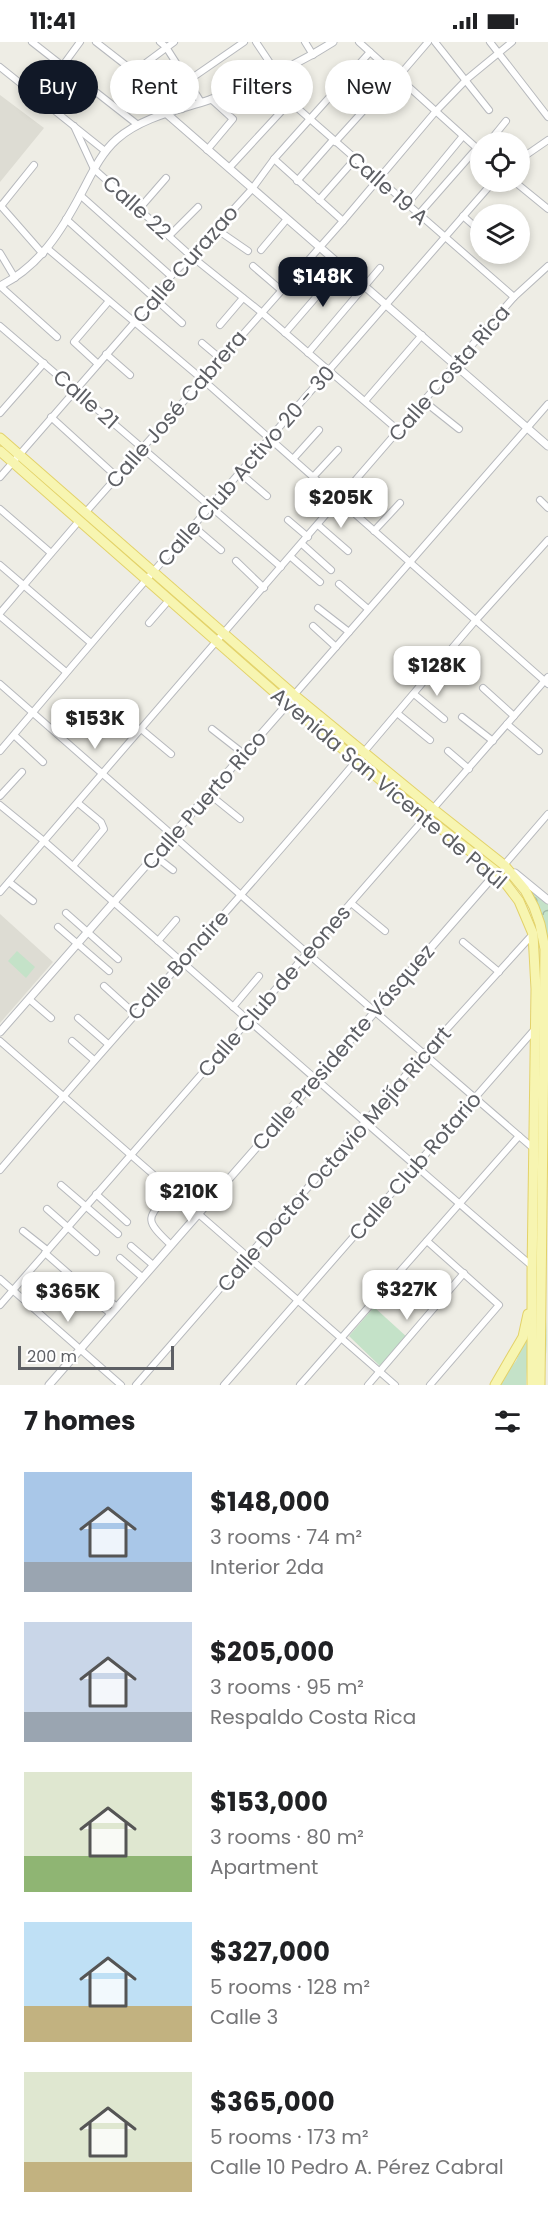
<!DOCTYPE html>
<meta charset="utf-8">
<style>
body{margin:0;font-family:Poppins,sans-serif;background:#f2f2f2;color:#202124;height:100vh;display:flex;flex-direction:column;font-size:22px;white-space:nowrap}
*{box-sizing:border-box;margin:0}
p{font-size:20px;color:#757577}
.icon{flex:none;width:33px;height:33px;fill:none;stroke:currentColor;stroke-width:2;stroke-linecap:round;stroke-linejoin:round}
.map{position:relative;height:1343px;overflow:hidden}
.panel{display:flex;flex-direction:column;background:#fff;flex:1}
.panel>*{flex:none}
.guide{position:absolute;left:18px;top:18px;width:513px;height:54px;display:flex;gap:12px}
.tools{position:absolute;left:470px;top:90px;display:grid;gap:12px}
.tools a{display:grid;place-items:center;width:60px;height:60px;border-radius:50%;background:#fff;box-shadow:0 3px 9px #0003;font-size:30px}
.scale{position:absolute;left:18px;bottom:15px;width:156px;box-sizing:border-box;padding-left:6px;border:3px solid #5d5f64;border-top:0;font-size:16px;line-height:21px;white-space:nowrap;color:#5d5f64;-webkit-text-stroke:4px #fff;paint-order:stroke}
.price{position:absolute;translate:-50% -51px;padding:0 14px;border-radius:12px;background:#fff;color:#222;font-size:20px;line-height:39px;filter:drop-shadow(0 2px 3px #0008)}
.price::after{content:'';position:absolute;left:50%;top:36px;width:18px;height:14px;margin-left:-9px;background:inherit;clip-path:polygon(0 0,100% 0,50% 100%)}
.price.on{background:#111827;color:#fff}
ul{padding:0;list-style:none}
li{display:flex;align-items:center;gap:18px;height:150px;padding:0 24px}
li span{display:grid;place-items:center;flex:none;width:168px;height:120px;border-radius:0px;color:#555}
li>.icon{margin-inline-start:auto}
span .icon{width:72px;height:72px;fill:#fffc;stroke-width:1}
li b{font-size:26px}
h2{display:flex;justify-content:space-between;align-items:center;height:72px;padding:0 24px;font-size:26px}
.chip{padding:0 21px;border-radius:27px;background:#fff;box-shadow:0 3px 9px #0003;font-size:21px;line-height:54px}
.chip.on{background:#111827;color:#fff}
.status{display:flex;justify-content:space-between;align-items:center;height:42px;padding:0 30px;background:#fff;direction:ltr}
.status svg{height:16px;fill:currentColor}
.map>svg:first-child{display:block}
.education{fill:#dddcd3}
.grass{fill:#c4e2c8}
.forest{fill:url(#forest-crowns)}
.lines{fill:none;stroke-linecap:round;stroke-linejoin:round}
.minor-casing{stroke:#b7b9bd;stroke-width:8}
.tertiary-casing{stroke:#b7b9bd;stroke-width:9}
.primary-casing{stroke:#e3d269;stroke-width:11}
.minor{stroke:#fff;stroke-width:6}
.tertiary{stroke:#fff;stroke-width:7}
.primary{stroke:#f7f5b1;stroke-width:9}
.labels{text-anchor:middle;dominant-baseline:central;stroke-width:5;stroke-linejoin:round;paint-order:stroke}
.street-label{font-size:21px;fill:#5d5f64;stroke:#fff}
</style>
<div class="status"><b>11:41</b><svg viewBox="0 0 49 12"><path d="M0 12V9h3v3zM5 12V6h3v6zM10 12V3h3v9zM15 12V0h3v12zM26 1h20v11H26zM47 4h2v5h-2z"/></svg></div>
<div class="map">
<svg width="548" height="1343" viewBox="0 0 548 1343">
<defs>
<pattern id="forest-crowns" width="20" height="18" patternUnits="userSpaceOnUse" patternTransform="scale(1.5)"><rect width="20" height="18" fill="#c4e2c8"/><path d="M2 6a3 3 0 1 1 6 0M12 15a3 3 0 1 1 6 0" fill="none" stroke="#a2baa6"/></pattern>
</defs>
<rect width="100%" height="100%" fill="#eeede5"/>
<!-- education -->
<g class="education">
<path d="M 0,53 L 44,86 L 0,140 Z"/>
<path d="M 0,872 L 53,920 L 0,981 Z"/>
</g>
<!-- grass -->
<g class="grass">
<path d="M 17,909 L 35,925 L 26,936 L 8,919 Z"/>
<path d="M 544,1261 C 547,1277 548,1311 544,1324 Z"/>
<path d="M 374,1265 L 408,1296 L 381,1325 L 349,1294 Z"/>
<path d="M 529,1288 L 526,1343 L 497,1343 L 516,1319 Z"/>
</g>
<!-- forest -->
<path class="forest" d="M 530,847 L 548,862 L 548,907 L 538,867 Z"/>
<g class="lines">
<!-- minor casing -->
<g class="minor-casing">
<g id="minor">
<path d="M 32,0 L 138,83"/>
<path d="M 96,0 L 182,67"/>
<path d="M 160,0 L 166,5 L 201,60"/>
<path d="M 256,0 L 276,30"/>
<path d="M 305,0 L 313,13"/>
<path d="M 359,0 L 480,109"/>
<path d="M 435,0 L 489,68"/>
<path d="M 490,0 L 548,75"/>
<path d="M 0,25 L 105,109"/>
<path d="M 135,29 L 174,0"/>
<path d="M 350,32 L 381,59"/>
<path d="M 398,35 L 428,0"/>
<path d="M 263,36 L 514,255"/>
<path d="M 189,38 L 244,0"/>
<path d="M 39,56 L 80,0"/>
<path d="M 74,84 L 94,127 L 191,214 L 261,270 L 399,389"/>
<path d="M 335,100 L 364,68"/>
<path d="M 489,100 L 506,79"/>
<path d="M 207,108 L 233,77 L 211,57"/>
<path d="M 274,117 L 343,179"/>
<path d="M 519,118 L 548,98"/>
<path d="M 229,126 L 290,60"/>
<path d="M 297,139 L 333,98"/>
<path d="M 515,140 L 548,167"/>
<path d="M 80,153 L 171,234"/>
<path d="M 319,158 L 355,117"/>
<path d="M 407,162 L 463,94"/>
<path d="M 0,163 L 43,212"/>
<path d="M 1,164 L 34,123"/>
<path d="M 139,167 L 166,136"/>
<path d="M 419,172 L 477,106"/>
<path d="M 463,174 L 480,189"/>
<path d="M 66,177 L 182,281"/>
<path d="M 216,187 L 248,209"/>
<path d="M 169,194 L 198,165"/>
<path d="M 48,207 L 202,337 L 548,642"/>
<path d="M 261,208 L 287,177"/>
<path d="M 0,211 L 15,236"/>
<path d="M 253,224 L 281,248"/>
<path d="M 0,244 L 57,295"/>
<path d="M 220,283 L 243,256"/>
<path d="M 0,284 L 281,525"/>
<path d="M 285,291 L 342,225"/>
<path d="M 202,301 L 221,317"/>
<path d="M 308,311 L 380,226"/>
<path d="M 106,312 L 130,333"/>
<path d="M 98,322 L 74,300 L 109,259"/>
<path d="M 365,359 L 422,293"/>
<path d="M 425,360 L 459,387"/>
<path d="M 0,371 L 44,321"/>
<path d="M 51,375 L 117,435"/>
<path d="M 293,417 L 319,388"/>
<path d="M 240,431 L 267,454"/>
<path d="M 0,435 L 134,281 L 171,234 L 191,214 L 252,147 L 274,117 L 370,10"/>
<path d="M 313,435 L 338,408"/>
<path d="M 540,458 L 548,466"/>
<path d="M 0,467 L 51,511"/>
<path d="M 85,471 L 343,179 L 436,69 L 467,37 L 512,0"/>
<path d="M 288,478 L 308,495"/>
<path d="M 318,483 L 348,509"/>
<path d="M 193,484 L 221,508"/>
<path d="M 374,489 L 400,461"/>
<path d="M 302,502 L 331,528"/>
<path d="M 291,515 L 320,540"/>
<path d="M 236,519 L 264,546"/>
<path d="M 0,523 L 91,601"/>
<path d="M 339,542 L 368,567"/>
<path d="M 318,566 L 349,590"/>
<path d="M 0,571 L 79,479"/>
<path d="M 0,574 L 66,630"/>
<path d="M 149,581 L 169,558"/>
<path d="M 313,584 L 336,605"/>
<path d="M 0,642 L 307,911 L 533,1106"/>
<path d="M 483,646 L 514,674"/>
<path d="M 414,652 L 444,677"/>
<path d="M 294,653 L 548,362"/>
<path d="M 397,671 L 430,698"/>
<path d="M 462,675 L 493,699"/>
<path d="M 507,682 L 539,709"/>
<path d="M 141,687 L 171,712"/>
<path d="M 212,687 L 244,712"/>
<path d="M 14,693 L 43,720"/>
<path d="M 0,709 L 119,569 L 493,140"/>
<path d="M 448,709 L 469,727"/>
<path d="M 363,711 L 475,579 L 548,498"/>
<path d="M 209,752 L 240,777"/>
<path d="M 0,754 L 22,730"/>
<path d="M 0,763 L 44,799 C 206,941 368,1084 532,1224"/>
<path d="M 155,814 L 173,828"/>
<path d="M 504,823 L 548,772"/>
<path d="M 73,824 L 104,787 L 101,780 L 78,761"/>
<path d="M 9,840 L 33,859"/>
<path d="M 0,850 L 472,303 L 514,255 L 548,224"/>
<path d="M 351,861 L 385,889"/>
<path d="M 66,871 L 118,917"/>
<path d="M 58,885 L 109,929"/>
<path d="M 158,899 L 176,878"/>
<path d="M 463,900 L 499,930"/>
<path d="M 104,944 L 135,972"/>
<path d="M 29,957 L 51,976"/>
<path d="M 233,965 L 259,934"/>
<path d="M 78,976 L 108,1002"/>
<path d="M 0,999 L 395,1343"/>
<path d="M 72,999 L 94,1018"/>
<path d="M 0,1128 C 117,990 240,858 356,719"/>
<path d="M 61,1143 L 118,1192"/>
<path d="M 96,1152 L 127,1180"/>
<path d="M 47,1167 L 96,1210"/>
<path d="M 23,1189 L 47,1208"/>
<path d="M 427,1199 L 499,1263 L 430,1343"/>
<path d="M 170,1202 C 142,1176 148,1176 171,1150"/>
<path d="M 131,1204 L 153,1223"/>
<path d="M 45,1211 L 69,1232"/>
<path d="M 120,1216 L 142,1235"/>
<path d="M 0,1237 L 121,1343"/>
<path d="M 93,1246 L 117,1265"/>
<path d="M 91,1256 L 111,1272"/>
<path d="M 0,1263 L 548,635"/>
<path d="M 136,1343 L 425,1011 L 533,892"/>
<path d="M 224,1343 L 535,987"/>
<path d="M 300,1343 L 519,1094"/>
<path d="M 368,1343 L 464,1231"/>
</g>
</g>
<!-- tertiary casing -->
<g class="tertiary-casing">
<g id="tertiary">
<path d="M 167,72 L 548,404"/>
<path d="M 0,244 C 40,224 62,188 82,150 C 92,131 101,111 117,97 C 142,75 179,68 209,58 C 251,43 296,24 333,0"/>
<path d="M 515,831 L 548,858"/>
<path d="M 0,990 L 291,658"/>
<path d="M 49,1343 L 497,830"/>
</g>
</g>
<!-- primary casing -->
<g class="primary-casing">
<g id="primary">
<path d="M 0,396 L 294,653 L 433,767 L 504,823 L 525,848 L 534,865 L 540,882 L 545,907 L 540,1343"/>
<path d="M 0,409 L 288,662 L 426,775 L 497,830 L 519,859 L 533,892 L 536,947 L 532,1231 L 532,1343"/>
<path d="M 495,1343 L 523,1295 L 528,1272"/>
</g>
</g>
<!-- minor -->
<use href="#minor" class="minor"/>
<!-- tertiary -->
<use href="#tertiary" class="tertiary"/>
<!-- primary -->
<use href="#primary" class="primary"/>
</g>
<g class="labels">
<!-- street labels -->
<g class="street-label">
<text transform="translate(388 146) rotate(41)">Calle 19 A</text>
<text transform="translate(137 165) rotate(42)">Calle 22</text>
<text transform="translate(185 222) rotate(-49)">Calle Curazao</text>
<text transform="translate(449 331) rotate(-49)">Calle Costa Rica</text>
<text transform="translate(86 357) rotate(41)">Calle 21</text>
<text transform="translate(176 367) rotate(-49)">Calle José Cabrera</text>
<text transform="translate(246 424) rotate(-49)">Calle Club Activo 20 - 30</text>
<text transform="translate(389 746) rotate(40)">Avenida San Vicente de Paúl</text>
<text transform="translate(204 758) rotate(-49)">Calle Puerto Rico</text>
<text transform="translate(178 923) rotate(-48)">Calle Bonaire</text>
<text transform="translate(274 949) rotate(-49)">Calle Club de Leones</text>
<text transform="translate(343 1005) rotate(-49)">Calle Presidente Vásquez</text>
<text transform="translate(334 1117) rotate(-49)">Calle Doctor Octavio Mejía Ricart</text>
<text transform="translate(415 1124) rotate(-49)">Calle Club Rotario</text>
</g>
</g>
</svg>
<div class="tools">
<a><svg class="icon" aria-label="locate" viewBox="0 0 24 24"><circle cx="12" cy="12" r="6"/><path d="M12 2v4M12 18v4M2 12h4M18 12h4"/></svg></a>
<a><svg class="icon" aria-label="layers" viewBox="0 0 24 24"><path d="M12 4l9 5-9 5-9-5zM3 14l9 5 9-5"/></svg></a>
</div>
<div class="scale">200 m</div>
<b class="price on" style="left:323px;top:266px">$148K</b>
<b class="price" style="left:341px;top:487px">$205K</b>
<b class="price" style="left:437px;top:655px">$128K</b>
<b class="price" style="left:95px;top:708px">$153K</b>
<b class="price" style="left:189px;top:1181px">$210K</b>
<b class="price" style="left:407px;top:1279px">$327K</b>
<b class="price" style="left:68px;top:1281px">$365K</b>
<div class="guide">
<a class="chip on">Buy</a>
<a class="chip">Rent</a>
<a class="chip">Filters</a>
<a class="chip">New</a>
</div>
</div>
<section class="panel">
<h2>7 homes<svg class="icon" aria-label="filters" viewBox="0 0 24 24"><path d="M4 7h16M4 17h16"/><circle cx="9" cy="7" r="2"/><circle cx="15" cy="17" r="2"/></svg></h2>
<ul>
<li><span style="background:linear-gradient(#a9c7e8 75%,#9aa5b1 0)"><svg class="icon" aria-label="home" viewBox="0 0 24 24"><path d="M3 11l9-7 9 7M6 9v11h12V9"/></svg></span><div><b>$148,000</b><p>3 rooms · 74 m²</p><p>Interior 2da</p></div></li>
<li><span style="background:linear-gradient(#c9d6e8 75%,#9aa5b1 0)"><svg class="icon" aria-label="home" viewBox="0 0 24 24"><path d="M3 11l9-7 9 7M6 9v11h12V9"/></svg></span><div><b>$205,000</b><p>3 rooms · 95 m²</p><p>Respaldo Costa Rica</p></div></li>
<li><span style="background:linear-gradient(#dfe7d0 70%,#8fb573 0)"><svg class="icon" aria-label="home" viewBox="0 0 24 24"><path d="M3 11l9-7 9 7M6 9v11h12V9"/></svg></span><div><b>$153,000</b><p>3 rooms · 80 m²</p><p>Apartment</p></div></li>
<li><span style="background:linear-gradient(#bfe0f5 70%,#c2b280 0)"><svg class="icon" aria-label="home" viewBox="0 0 24 24"><path d="M3 11l9-7 9 7M6 9v11h12V9"/></svg></span><div><b>$327,000</b><p>5 rooms · 128 m²</p><p>Calle 3</p></div></li>
<li><span style="background:linear-gradient(#dfe7d0 75%,#c2b280 0)"><svg class="icon" aria-label="home" viewBox="0 0 24 24"><path d="M3 11l9-7 9 7M6 9v11h12V9"/></svg></span><div><b>$365,000</b><p>5 rooms · 173 m²</p><p>Calle 10 Pedro A. Pérez Cabral</p></div></li>
</ul>
</section>
